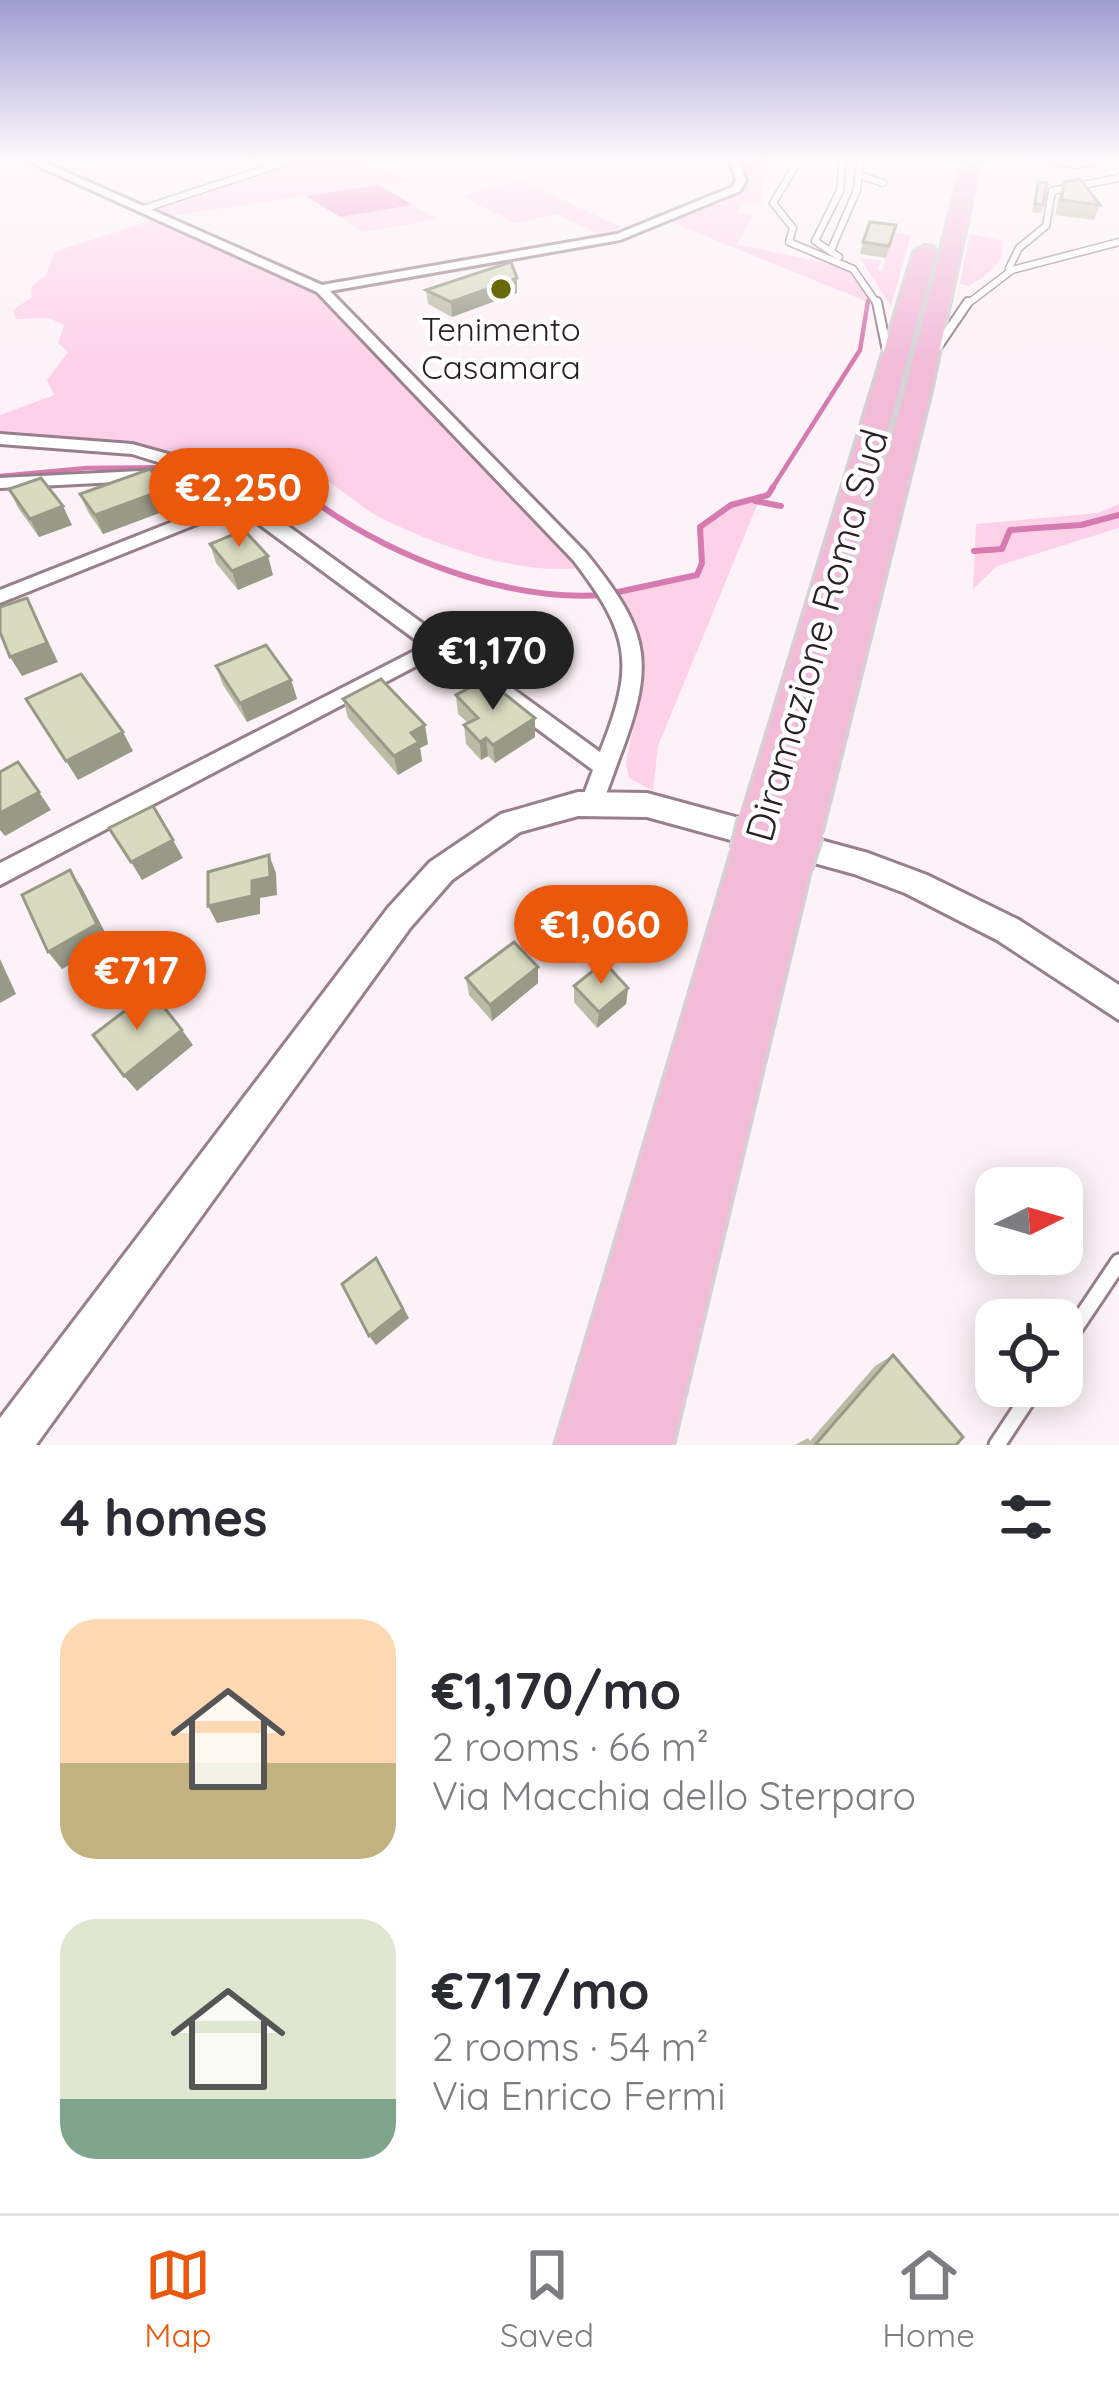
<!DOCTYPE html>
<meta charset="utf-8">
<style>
body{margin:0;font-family:Quicksand,sans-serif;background:#f2f2f3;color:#2b2b33;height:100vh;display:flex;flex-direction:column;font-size:45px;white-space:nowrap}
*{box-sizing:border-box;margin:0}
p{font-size:39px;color:#7c7c81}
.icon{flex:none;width:66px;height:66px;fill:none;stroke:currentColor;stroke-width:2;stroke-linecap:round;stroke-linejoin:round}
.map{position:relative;height:1445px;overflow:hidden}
.drawer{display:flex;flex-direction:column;background:#fff;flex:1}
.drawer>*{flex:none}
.needle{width:78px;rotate:85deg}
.buttons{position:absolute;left:975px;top:1167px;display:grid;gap:24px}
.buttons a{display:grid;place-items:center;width:108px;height:108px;border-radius:24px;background:#fff;box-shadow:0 6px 30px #0003;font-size:60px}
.price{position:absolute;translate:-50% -102px;padding:0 27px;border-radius:42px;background:#ea580c;color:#fff;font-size:39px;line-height:78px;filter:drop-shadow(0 3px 6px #0008)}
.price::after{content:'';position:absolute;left:50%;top:72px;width:36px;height:27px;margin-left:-18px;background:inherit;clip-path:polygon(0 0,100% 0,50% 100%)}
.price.on{background:#222;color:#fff}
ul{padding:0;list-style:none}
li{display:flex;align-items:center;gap:36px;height:300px;padding:0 60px}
li span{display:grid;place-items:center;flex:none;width:336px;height:240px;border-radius:36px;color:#555}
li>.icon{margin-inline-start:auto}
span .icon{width:144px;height:144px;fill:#fffc;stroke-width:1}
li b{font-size:51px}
h2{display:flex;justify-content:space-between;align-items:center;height:144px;padding:0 60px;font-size:51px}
.tabs{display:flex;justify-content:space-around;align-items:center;height:168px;border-top:3px solid #e1e1e2;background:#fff;font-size:33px;color:#7c7c81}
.tabs a{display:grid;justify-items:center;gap:6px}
.tabs .on{color:#ea580c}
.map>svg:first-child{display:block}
.green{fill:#fdd2e9}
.forest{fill:#ed91c6}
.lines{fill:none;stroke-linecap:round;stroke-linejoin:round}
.stream-far1{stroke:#d57baf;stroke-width:4.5}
.stream{stroke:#d57baf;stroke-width:6}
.motorway-tunnel{stroke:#d3c8cd;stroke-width:21;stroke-dasharray:21 10;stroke-linecap:butt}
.service-far2-casing{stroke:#977f8b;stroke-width:9}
.service-far1-casing{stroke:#977f8b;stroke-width:12}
.service-casing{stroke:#977f8b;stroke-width:21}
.minor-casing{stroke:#977f8b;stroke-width:6}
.tertiary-casing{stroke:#977f8b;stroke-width:6}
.motorway-casing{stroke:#d4d2d3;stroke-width:6}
.service-far2{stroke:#fff;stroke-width:6}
.service-far1{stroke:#fff;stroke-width:8}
.service{stroke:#fff;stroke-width:15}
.minor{fill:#fff;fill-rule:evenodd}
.tertiary{fill:#fff;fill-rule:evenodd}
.motorway{fill:#f2bcd9;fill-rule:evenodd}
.motorway-bridge-casing{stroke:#d4d2d3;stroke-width:51;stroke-linecap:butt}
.motorway-bridge{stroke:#f2bcd9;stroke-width:45}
.wall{fill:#bbbca6}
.shaded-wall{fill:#989987}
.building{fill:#d9dbc1;stroke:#989987;stroke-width:3}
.poi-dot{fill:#686a08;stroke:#fff;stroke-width:4.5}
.labels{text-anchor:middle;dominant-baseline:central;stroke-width:9;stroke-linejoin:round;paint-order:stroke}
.far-poi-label{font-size:33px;fill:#291f24;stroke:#fff}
.street-label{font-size:39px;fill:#291f24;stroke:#fff}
</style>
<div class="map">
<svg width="1119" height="1445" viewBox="0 0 1119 1445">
<rect width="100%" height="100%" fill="#fdf2f7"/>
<!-- green -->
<g class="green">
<path d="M 302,160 L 351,160 L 410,180 L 171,216 L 154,209 Z"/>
<path d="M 742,160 L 761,160 L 762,203 L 743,204 L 737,213 L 753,216 L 737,244 L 843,267 L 860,282 L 875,305 L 666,220 L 742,192 L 749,182 Z"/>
<path d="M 519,180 L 621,227 L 604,236 L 556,214 L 516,223 L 461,196 Z"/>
<path d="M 413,205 L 437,219 L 363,232 L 340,217 Z"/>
<path d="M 156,219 L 319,294 L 509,487 L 579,568 C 516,575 440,546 383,519 C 358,507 338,484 313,473 C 267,452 215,464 167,451 L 0,434 L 0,415 L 54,395 L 47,380 L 68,352 L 58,343 L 64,325 L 49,318 L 16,319 L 13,310 L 32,297 L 31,287 L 46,275 L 54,252 Z"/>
<path d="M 894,232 L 911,235 L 891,306 L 860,258 L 881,261 L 878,270 L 882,271 Z"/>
<path d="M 970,234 L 1003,241 C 1004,265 988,274 969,286 L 960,284 Z"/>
<path d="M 760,498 L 658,746 L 653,791 L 629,778 L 626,764 C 638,694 662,655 618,592 L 697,574 L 702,563 L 700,527 L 731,505 Z"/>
<path d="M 1119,504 L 1119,528 L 997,566 L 973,589 L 976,524 L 1098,513 Z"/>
</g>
<!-- forest -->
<path class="forest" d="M 379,185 L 413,205 L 340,217 L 306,196 Z"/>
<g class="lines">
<!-- stream-far1 -->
<g class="stream-far1">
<path d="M 205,466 L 260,474 L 298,490"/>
<path d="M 0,476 L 87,468 L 184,467"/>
<path d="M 771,490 L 860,350 L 868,301"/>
</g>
<!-- stream -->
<g class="stream">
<path d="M 292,487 C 309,496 323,508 339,518 C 414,565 514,601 603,595"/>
<path d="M 755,501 L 781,506"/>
<path d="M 974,551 L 1002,549 L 1010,530 L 1081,525 L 1119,515"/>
<path d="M 618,592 L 697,575 L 702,563 L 700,527 L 731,505 L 768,495 L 773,487"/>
</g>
<!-- motorway-tunnel -->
<path class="motorway-tunnel" d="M 968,174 L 973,160"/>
<!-- service-far2 casing -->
<g class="service-far2-casing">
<g id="service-far2">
<path d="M 799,160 L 773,203 L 793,228 L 789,242 L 853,269 L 878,305"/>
<path d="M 1047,160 L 1076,165 L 1101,160"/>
<path d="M 860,175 L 883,183"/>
<path d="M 143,209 L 292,160"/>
<path d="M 831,250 L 857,190 L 860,160"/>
<path d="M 839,257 L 815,241 L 840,191 L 843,160"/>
<path d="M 1009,268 L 1019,248 L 1046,226 L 1052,191 L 1119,178"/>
<path d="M 966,305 L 1012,270 L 1119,242"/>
</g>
</g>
<!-- service-far1 casing -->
<g class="service-far1-casing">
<g id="service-far1">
<path d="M 877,302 L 887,351"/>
<path d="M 936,349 L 968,302"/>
</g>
</g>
<!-- service casing -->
<g class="service-casing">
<g id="service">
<path d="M 1062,1347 L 1119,1262"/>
<path d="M 997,1445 L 1036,1386"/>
</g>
</g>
<!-- minor casing -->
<g class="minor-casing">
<path id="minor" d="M 25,160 L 39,160 L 322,285 L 617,234 L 732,187 L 736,181 L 730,160 L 740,160 L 746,181 L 740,191 L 620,240 L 330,291 L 586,553 C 645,627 657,656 623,748 C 615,768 609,789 600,808 L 592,811 L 584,808 L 581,802 L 593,770 L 437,655 L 0,885 L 0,863 L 424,646 L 237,508 L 0,603 L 0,590 L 228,500 L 207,482 L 195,478 L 0,488 L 0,478 L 180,469 L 132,454 L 0,444 L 0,434 L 132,444 L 186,459 L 219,476 L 600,752 C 635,664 631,636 574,561 L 317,292 Z"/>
</g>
<!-- tertiary casing -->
<g class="tertiary-casing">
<path id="tertiary" d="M 578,792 L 647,793 L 868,853 L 927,875 L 1019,920 L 1119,985 L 1119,1020 L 997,940 L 905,893 L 854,874 L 647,817 L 578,816 L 520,832 L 452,880 L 410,928 L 36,1445 L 0,1445 L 0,1418 L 388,908 L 430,862 L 501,814 Z"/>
</g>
<!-- motorway casing -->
<g class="motorway-casing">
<path id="motorway" d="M 961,170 L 977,174 L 931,391 L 822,831 L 815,843 L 801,848 L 812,863 L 673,1445 L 555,1445 L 731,854 L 737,841 L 751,836 L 740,822 L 914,252 L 925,246 L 933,247 L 936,252 L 802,749 L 905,391 ZM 779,828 L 789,845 L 774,851 L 762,839 Z"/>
</g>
<!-- service-far2 -->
<use href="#service-far2" class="service-far2"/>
<!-- service-far1 -->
<use href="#service-far1" class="service-far1"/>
<!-- service -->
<use href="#service" class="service"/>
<!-- minor -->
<use href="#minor" class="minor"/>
<!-- tertiary -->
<use href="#tertiary" class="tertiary"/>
<!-- motorway -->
<use href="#motorway" class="motorway"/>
<!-- motorway-bridge casing -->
<g class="motorway-bridge-casing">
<g id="motorway-bridge">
<path d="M 753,854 L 761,822"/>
<path d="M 790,863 L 800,831"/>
</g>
</g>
<!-- motorway-bridge -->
<use href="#motorway-bridge" class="motorway-bridge"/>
</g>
<!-- wall -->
<g class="wall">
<path d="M 1038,182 L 1043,205 L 1041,213 L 1032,212 Z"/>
<path d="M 1064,182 L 1100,205 L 1094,220 L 1055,215 L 1059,197 Z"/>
<path d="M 896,225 L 886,258 L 860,254 L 863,242 Z"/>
<path d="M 426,290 L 517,293 L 452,317 L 428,304 Z"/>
<path d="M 9,489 L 72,525 L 39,537 L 18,508 Z"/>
<path d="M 80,494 L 173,508 L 103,534 L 88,512 Z"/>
<path d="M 210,544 L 273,575 L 238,590 L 216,563 Z"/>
<path d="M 216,666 L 291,680 L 297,699 L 247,722 L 223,685 Z"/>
<path d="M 456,695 L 535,737 L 495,763 L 488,756 L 481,760 L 466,744 L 464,725 L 468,723 L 458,714 Z"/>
<path d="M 343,699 L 428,744 L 420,748 L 422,761 L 398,775 L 348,718 Z"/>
<path d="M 466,978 L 538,983 L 492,1021 L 469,995 Z"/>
<path d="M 574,986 L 628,988 L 626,1004 L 597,1028 L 574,1002 Z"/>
<path d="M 893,1355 L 956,1445 L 795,1445 L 808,1438 L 810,1441 L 875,1366 Z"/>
</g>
<!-- shaded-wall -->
<g class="shaded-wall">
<path d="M 517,278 L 517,293 L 452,317 L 451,302 Z"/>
<path d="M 166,489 L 173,508 L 103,534 L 95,515 Z"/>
<path d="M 63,506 L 72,525 L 39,537 L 30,519 Z"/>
<path d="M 268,556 L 273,575 L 238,590 L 232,571 Z"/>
<path d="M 27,598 L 58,662 L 22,676 L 10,657 Z"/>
<path d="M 291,680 L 297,699 L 247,722 L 240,703 Z"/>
<path d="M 535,718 L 535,737 L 495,763 L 493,745 Z"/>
<path d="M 425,725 L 428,744 L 420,748 L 422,761 L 398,775 L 394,756 L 411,733 Z"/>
<path d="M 123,732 L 133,751 L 78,780 L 66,761 Z"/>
<path d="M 486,738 L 488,756 L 481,760 L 480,742 Z"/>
<path d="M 39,792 L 51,810 L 5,836 L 0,830 L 0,813 Z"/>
<path d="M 173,840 L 183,858 L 142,880 L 131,862 Z"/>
<path d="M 269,855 L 276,873 L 277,895 L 260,898 L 260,914 L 217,923 L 208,906 L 252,881 Z"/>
<path d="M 70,870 L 82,888 L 110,942 L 62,969 L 48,952 Z"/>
<path d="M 0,959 L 16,994 L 0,1003 Z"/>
<path d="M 538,967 L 538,983 L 492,1021 L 490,1005 Z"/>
<path d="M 628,988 L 626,1004 L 597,1028 L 599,1012 Z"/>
<path d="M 182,1030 L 193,1045 L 137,1091 L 124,1076 Z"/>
<path d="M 376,1258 L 409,1318 L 376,1345 L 369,1336 Z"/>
</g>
<!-- building -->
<g class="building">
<path d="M 1080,179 L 1100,205 L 1061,200 L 1064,182 Z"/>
<path d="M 1038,182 L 1047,183 L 1043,205 L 1035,204 Z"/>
<path d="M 870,222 L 896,225 L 889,246 L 863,242 Z"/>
<path d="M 511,262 L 517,278 L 451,302 L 426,290 Z"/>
<path d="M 150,469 L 166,489 L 95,515 L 80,494 Z"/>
<path d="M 41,478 L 63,506 L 30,519 L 9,489 Z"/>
<path d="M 244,530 L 268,556 L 232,571 L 210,544 Z"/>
<path d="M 27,598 L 47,643 L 10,657 L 0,632 L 0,607 Z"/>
<path d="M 266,645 L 291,680 L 240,703 L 216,666 Z"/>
<path d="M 81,674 L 123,732 L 66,761 L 26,699 Z"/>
<path d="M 381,679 L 425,725 L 411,733 L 419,742 L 394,756 L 343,699 Z"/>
<path d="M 486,679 L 535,718 L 493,745 L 486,738 L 480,742 L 464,725 L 478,718 L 456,695 Z"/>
<path d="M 18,762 L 39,792 L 0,813 L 0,772 Z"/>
<path d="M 153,806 L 173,840 L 131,862 L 109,828 Z"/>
<path d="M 269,855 L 270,877 L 252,881 L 252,896 L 208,906 L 208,872 Z"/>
<path d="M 70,870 L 97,924 L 48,952 L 22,895 Z"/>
<path d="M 514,942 L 538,967 L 490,1005 L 466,978 Z"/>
<path d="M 604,962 L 628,988 L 599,1012 L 574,986 Z"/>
<path d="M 151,991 L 182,1030 L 124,1076 L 93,1035 Z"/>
<path d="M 376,1258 L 403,1309 L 369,1336 L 342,1284 Z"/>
<path d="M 893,1355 L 963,1437 L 956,1445 L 815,1445 Z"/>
</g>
<!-- sky -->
<linearGradient id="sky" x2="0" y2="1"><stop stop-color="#a09dd1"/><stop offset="0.44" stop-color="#fef9fb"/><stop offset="1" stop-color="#fef9fb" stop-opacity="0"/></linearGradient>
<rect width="1119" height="363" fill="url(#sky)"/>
<!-- markers -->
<circle class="poi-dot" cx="501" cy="289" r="12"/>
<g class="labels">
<!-- far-poi labels -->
<g class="far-poi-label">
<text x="501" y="328">Tenimento<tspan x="501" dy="38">Casamara</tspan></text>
</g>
<!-- street labels -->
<g class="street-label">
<text transform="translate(816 635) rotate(-74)">Diramazione Roma Sud</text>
</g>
</g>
</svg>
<div class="buttons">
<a><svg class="needle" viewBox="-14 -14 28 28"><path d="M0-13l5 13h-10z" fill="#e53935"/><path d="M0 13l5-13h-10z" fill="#7c7c81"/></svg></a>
<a><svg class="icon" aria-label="locate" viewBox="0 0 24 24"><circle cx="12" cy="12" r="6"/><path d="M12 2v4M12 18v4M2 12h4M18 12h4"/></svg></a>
</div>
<b class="price" style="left:239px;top:550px">€2,250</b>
<b class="price on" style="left:493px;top:713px">€1,170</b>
<b class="price" style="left:601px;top:987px">€1,060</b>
<b class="price" style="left:137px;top:1033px">€717</b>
</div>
<section class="drawer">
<h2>4 homes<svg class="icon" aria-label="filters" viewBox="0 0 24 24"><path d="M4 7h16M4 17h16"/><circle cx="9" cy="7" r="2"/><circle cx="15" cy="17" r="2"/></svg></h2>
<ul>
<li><span style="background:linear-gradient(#ffd9b3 60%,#c2b280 0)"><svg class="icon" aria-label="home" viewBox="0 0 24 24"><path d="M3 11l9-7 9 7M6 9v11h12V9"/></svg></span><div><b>€1,170/mo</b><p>2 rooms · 66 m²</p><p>Via Macchia dello Sterparo</p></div></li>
<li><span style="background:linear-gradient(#dfe7d0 75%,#7fa58c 0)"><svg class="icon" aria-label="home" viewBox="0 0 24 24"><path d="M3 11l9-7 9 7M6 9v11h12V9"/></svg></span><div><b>€717/mo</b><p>2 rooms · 54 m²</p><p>Via Enrico Fermi</p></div></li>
</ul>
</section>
<nav class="tabs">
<a class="on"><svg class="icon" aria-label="map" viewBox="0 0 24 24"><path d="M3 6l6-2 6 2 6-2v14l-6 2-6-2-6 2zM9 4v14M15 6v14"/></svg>Map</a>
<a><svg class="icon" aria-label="saved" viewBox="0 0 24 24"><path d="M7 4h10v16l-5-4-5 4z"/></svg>Saved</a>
<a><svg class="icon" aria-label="home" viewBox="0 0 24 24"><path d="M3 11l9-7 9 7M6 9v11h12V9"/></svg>Home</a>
</nav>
